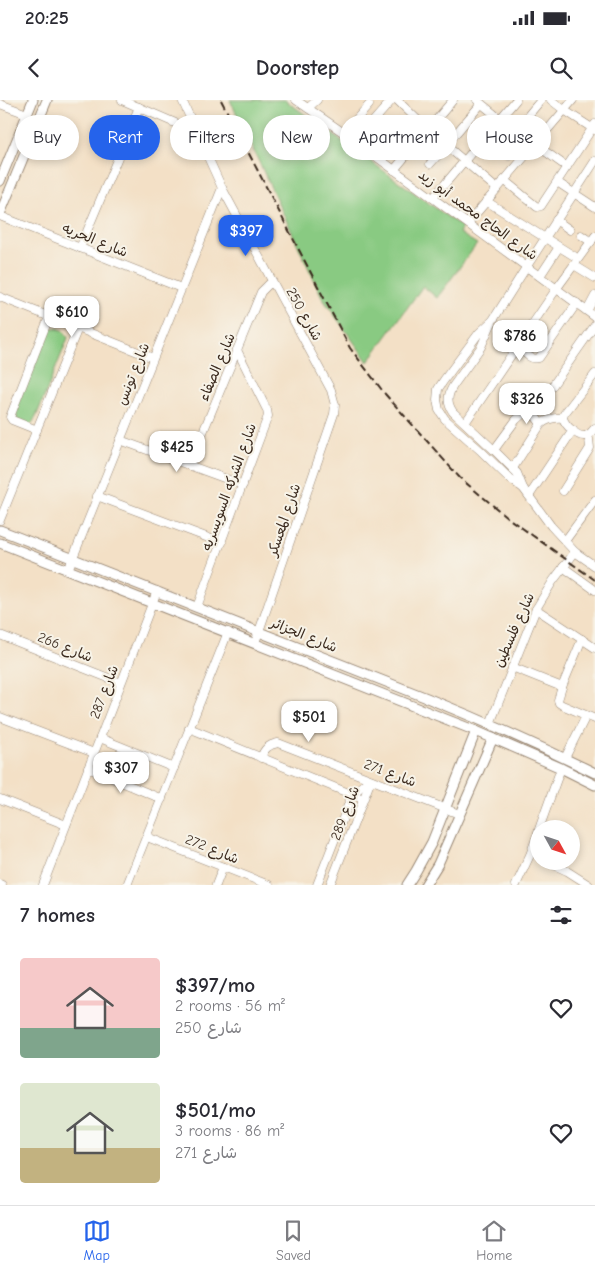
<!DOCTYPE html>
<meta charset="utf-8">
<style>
body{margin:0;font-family:"Comic Neue","Playpen Sans Arabic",sans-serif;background:#f2f2f3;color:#2b2b33;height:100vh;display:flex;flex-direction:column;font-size:19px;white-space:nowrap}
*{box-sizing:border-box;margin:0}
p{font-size:16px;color:#7c7c81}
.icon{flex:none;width:28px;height:28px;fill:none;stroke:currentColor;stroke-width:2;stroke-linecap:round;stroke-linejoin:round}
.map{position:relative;height:785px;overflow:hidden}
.details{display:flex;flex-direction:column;background:#fff;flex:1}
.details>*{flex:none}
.banner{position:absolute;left:15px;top:15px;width:565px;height:45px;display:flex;gap:10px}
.needle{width:32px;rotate:130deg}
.buttons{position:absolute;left:530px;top:720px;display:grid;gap:10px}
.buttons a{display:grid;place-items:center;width:50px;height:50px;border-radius:50%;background:#fff;box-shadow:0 2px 8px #0003;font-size:25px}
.price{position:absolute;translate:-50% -42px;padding:0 11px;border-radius:10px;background:#fff;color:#222;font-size:16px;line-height:32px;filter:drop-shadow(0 1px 2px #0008)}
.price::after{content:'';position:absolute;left:50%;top:30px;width:15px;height:11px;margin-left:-8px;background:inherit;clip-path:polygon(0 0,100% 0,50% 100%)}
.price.on{background:#2563eb;color:#fff}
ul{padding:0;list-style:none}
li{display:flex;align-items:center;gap:15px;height:125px;padding:0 20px}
li span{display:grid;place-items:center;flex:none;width:140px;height:100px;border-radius:5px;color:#555}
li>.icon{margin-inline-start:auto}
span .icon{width:60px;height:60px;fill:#fffc;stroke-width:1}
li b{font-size:21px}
h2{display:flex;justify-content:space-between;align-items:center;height:60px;padding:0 20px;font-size:21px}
.tag{padding:0 18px;border-radius:22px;background:#fff;box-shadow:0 2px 8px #0003;font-size:18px;line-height:45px}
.tag.on{background:#2563eb;color:#fff}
.status{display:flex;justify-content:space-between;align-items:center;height:35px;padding:0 25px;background:#fff;direction:ltr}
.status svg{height:14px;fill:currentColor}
header{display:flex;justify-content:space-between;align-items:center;height:65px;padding:0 20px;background:#fff;font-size:22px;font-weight:800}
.tabs{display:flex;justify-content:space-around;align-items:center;height:70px;border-top:1px solid #e1e1e2;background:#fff;font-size:14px;color:#7c7c81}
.tabs a{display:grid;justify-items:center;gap:2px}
.tabs .on{color:#2563eb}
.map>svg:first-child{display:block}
.green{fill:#89ca82;stroke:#627a50}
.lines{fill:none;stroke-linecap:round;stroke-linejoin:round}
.minor-casing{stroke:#978572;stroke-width:9}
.tertiary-casing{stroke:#978572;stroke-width:11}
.minor{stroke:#fff;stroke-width:8}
.tertiary{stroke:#fff;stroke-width:9}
.rail{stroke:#3b2a1e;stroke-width:2;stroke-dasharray:8 4;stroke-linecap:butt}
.labels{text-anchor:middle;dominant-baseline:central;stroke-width:4;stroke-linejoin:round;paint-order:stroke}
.street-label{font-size:14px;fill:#3b2a1e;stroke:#f7f3e8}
</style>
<div class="status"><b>20:25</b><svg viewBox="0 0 49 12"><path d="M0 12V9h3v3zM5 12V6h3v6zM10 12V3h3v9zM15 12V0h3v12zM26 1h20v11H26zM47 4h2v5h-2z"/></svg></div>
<header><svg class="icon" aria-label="back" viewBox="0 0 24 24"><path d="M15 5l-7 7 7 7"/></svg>Doorstep<svg class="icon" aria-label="search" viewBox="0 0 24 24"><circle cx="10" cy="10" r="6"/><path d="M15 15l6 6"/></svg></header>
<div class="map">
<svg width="595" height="785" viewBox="0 0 595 785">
<rect width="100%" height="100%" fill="#f7f3e8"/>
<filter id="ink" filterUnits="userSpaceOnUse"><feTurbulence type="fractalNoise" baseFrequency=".02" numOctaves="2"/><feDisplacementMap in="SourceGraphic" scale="10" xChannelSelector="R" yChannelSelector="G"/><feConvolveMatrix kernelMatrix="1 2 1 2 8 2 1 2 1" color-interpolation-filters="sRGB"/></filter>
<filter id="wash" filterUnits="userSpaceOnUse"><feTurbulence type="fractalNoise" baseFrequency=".0096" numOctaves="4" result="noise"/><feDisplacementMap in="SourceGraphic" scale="20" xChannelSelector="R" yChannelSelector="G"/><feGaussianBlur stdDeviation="1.12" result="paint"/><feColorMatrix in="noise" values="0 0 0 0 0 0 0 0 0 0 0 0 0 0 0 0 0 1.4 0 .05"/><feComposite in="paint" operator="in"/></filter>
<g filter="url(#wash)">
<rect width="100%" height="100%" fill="#f3e0c6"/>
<!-- green -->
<g class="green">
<path d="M 230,0 L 285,0 L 462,127 L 459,133 L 477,144 L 437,198 L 423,186 L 368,262 L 323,199 Z"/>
<path d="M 51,228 C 60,227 65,231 68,238 L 36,317 L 31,325 L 14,319 L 13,315 L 46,231 Z"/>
</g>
</g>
<g filter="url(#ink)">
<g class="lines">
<!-- minor casing -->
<g class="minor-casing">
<g id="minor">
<path d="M 122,0 L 196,32"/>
<path d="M 182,0 L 222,88 L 331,290 L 335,305 L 334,314 L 255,543"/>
<path d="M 296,0 L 344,33 L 595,217"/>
<path d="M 397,0 L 428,30 L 497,89"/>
<path d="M 477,0 L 500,19 L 567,67"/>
<path d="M 551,0 L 564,10 L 595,30"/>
<path d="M 0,4 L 27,14"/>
<path d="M 308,8 L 317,0"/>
<path d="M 396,30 L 414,46"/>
<path d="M 516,30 L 541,0"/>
<path d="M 344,33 L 369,5"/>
<path d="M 485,37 L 509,56"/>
<path d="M 355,42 L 392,0"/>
<path d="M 446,45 L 481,4"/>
<path d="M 595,61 L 527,166 L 493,220 L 481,247 L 453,286 C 447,296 447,303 453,312 L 494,350 L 517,373 L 523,388 L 551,426 L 575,452 L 595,466"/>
<path d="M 430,64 L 446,46"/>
<path d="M 394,70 L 453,0"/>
<path d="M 504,80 L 537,107 L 541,106 L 595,24"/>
<path d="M 557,82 L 595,107"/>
<path d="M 433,98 L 516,0"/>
<path d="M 486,101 L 574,156"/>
<path d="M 0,116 L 181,188"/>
<path d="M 556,120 L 570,130"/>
<path d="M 468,123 L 573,0"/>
<path d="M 581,135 L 591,142"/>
<path d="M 80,148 L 139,7"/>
<path d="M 574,165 L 595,178"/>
<path d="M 540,176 L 559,147"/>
<path d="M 0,197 L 153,258"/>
<path d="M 587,211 L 595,196"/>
<path d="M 492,221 L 479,233 L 444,280 L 438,289 L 437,300 L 439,310 L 445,319 L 481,351 L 510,379 L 523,388"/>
<path d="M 518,245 C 524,251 529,261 539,258 L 577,203"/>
<path d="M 595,274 L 564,314 L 563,318 C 565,325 577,337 585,336 C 590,335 592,331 595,328"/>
<path d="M 530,309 L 541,324"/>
<path d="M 465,323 L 557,188 L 595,136"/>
<path d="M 37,330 L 12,320 L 10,317 L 49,217"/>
<path d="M 120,340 L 243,385"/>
<path d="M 494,350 L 516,320 L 525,312 L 539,305 L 595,225"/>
<path d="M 189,366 L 261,192 L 269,184 L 273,184"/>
<path d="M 513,368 L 541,324 C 548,319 554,317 563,318"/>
<path d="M 563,391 L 590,348 L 589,339 L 586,336"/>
<path d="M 97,396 L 222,443"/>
<path d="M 529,396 L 573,330"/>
<path d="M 0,420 L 78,228"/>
<path d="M 565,441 L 595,400"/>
<path d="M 563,467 L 595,490"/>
<path d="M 68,470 L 222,88"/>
<path d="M 197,507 L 268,316 L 267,310 L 237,250"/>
<path d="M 536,509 L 595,548"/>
<path d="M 0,535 L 121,583"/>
<path d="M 582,539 L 562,587 L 558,600 L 559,603 L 562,605 L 595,619"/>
<path d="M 512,567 L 562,587"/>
<path d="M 0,617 L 94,653"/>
<path d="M 490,624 L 536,509 L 553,481 L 575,452"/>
<path d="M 189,628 L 363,699"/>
<path d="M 100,638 L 174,668"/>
<path d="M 261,658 C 264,649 268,645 278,643 L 459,714"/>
<path d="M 565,658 L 586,616"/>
<path d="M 88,668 L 162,699"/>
<path d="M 0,699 L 66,725"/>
<path d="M 539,729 L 561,668"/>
<path d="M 147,737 L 269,785"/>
<path d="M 545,761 L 567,771 L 589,785"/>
<path d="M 0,784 L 2,785"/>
<path d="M 43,785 L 157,491"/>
<path d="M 127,785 L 228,532"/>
<path d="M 216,785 L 223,767"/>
<path d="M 317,785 L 352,695 L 364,684 L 371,680"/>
<path d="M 330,785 L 371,680"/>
<path d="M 516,785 L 530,755 L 539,730"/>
</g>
</g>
<!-- tertiary casing -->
<g class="tertiary-casing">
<g id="tertiary">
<path d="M 0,81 L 33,0"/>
<path d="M 0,114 L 47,0"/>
<path d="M 0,430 L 427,598 C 484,621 540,646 595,673"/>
<path d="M 0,443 L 476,631 L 561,668 L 595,685"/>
<path d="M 407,785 L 416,771 L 432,742 L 476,631"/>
<path d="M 425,785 L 438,764 L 493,638"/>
</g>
</g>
<!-- minor -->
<use href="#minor" class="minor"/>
<!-- tertiary -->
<use href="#tertiary" class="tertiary"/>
<!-- rail -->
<path class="rail" d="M 221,0 L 350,248 L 385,294 L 460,378 L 508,418 L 595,480"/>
</g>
</g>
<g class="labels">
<!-- street labels -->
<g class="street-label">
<text transform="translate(478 115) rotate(36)">شارع الحاج محمد أبو زيد</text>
<text transform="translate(95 140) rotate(22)">شارع الحريه</text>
<text transform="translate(304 214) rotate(61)">شارع 250</text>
<text transform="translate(217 267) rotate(-67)">شارع الصفاء</text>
<text transform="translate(133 274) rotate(-68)">شارع تونس</text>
<text transform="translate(229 387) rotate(-70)">شارع الشركه السويسريه</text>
<text transform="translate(284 420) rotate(-71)">شارع المعسكر</text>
<text transform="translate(514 530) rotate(-66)">شارع فلسطين</text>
<text transform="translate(304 535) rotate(22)">شارع الجزائر</text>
<text transform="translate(65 547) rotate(22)">شارع 266</text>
<text transform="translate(104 592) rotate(-69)">شارع 287</text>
<text transform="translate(390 673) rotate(21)">شارع 271</text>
<text transform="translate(345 713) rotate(-69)">شارع 289</text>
<text transform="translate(212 749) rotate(22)">شارع 272</text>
</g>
</g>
</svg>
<div class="buttons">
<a><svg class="needle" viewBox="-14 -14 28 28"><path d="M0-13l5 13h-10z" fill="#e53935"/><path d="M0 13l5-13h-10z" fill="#7c7c81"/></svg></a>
</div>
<b class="price on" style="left:246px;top:157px">$397</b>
<b class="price" style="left:72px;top:238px">$610</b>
<b class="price" style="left:520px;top:262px">$786</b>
<b class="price" style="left:527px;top:325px">$326</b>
<b class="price" style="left:177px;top:373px">$425</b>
<b class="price" style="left:309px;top:643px">$501</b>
<b class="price" style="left:121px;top:694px">$307</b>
<div class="banner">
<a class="tag">Buy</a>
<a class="tag on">Rent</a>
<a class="tag">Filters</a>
<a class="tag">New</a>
<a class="tag">Apartment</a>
<a class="tag">House</a>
</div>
</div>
<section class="details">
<h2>7 homes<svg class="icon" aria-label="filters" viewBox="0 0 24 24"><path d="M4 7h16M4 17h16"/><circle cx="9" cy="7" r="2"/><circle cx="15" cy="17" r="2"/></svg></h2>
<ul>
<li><span style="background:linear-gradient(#f6c9c9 70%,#7fa58c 0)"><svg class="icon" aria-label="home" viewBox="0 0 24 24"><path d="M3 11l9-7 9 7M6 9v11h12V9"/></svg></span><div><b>$397/mo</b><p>2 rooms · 56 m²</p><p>شارع 250</p></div><svg class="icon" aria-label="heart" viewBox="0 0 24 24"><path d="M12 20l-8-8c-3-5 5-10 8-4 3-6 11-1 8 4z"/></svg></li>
<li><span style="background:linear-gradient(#dfe7d0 65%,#c2b280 0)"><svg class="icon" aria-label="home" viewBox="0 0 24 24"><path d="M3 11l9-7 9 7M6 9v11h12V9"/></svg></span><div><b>$501/mo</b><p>3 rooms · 86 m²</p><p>شارع 271</p></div><svg class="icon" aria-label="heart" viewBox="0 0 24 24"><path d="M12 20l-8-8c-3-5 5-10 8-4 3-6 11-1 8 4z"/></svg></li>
</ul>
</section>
<nav class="tabs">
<a class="on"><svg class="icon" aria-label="map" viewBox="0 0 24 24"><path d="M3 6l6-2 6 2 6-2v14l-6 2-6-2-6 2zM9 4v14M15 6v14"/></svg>Map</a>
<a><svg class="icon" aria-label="saved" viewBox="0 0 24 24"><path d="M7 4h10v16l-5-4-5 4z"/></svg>Saved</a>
<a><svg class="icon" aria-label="home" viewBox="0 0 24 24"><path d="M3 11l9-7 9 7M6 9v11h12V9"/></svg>Home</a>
</nav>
